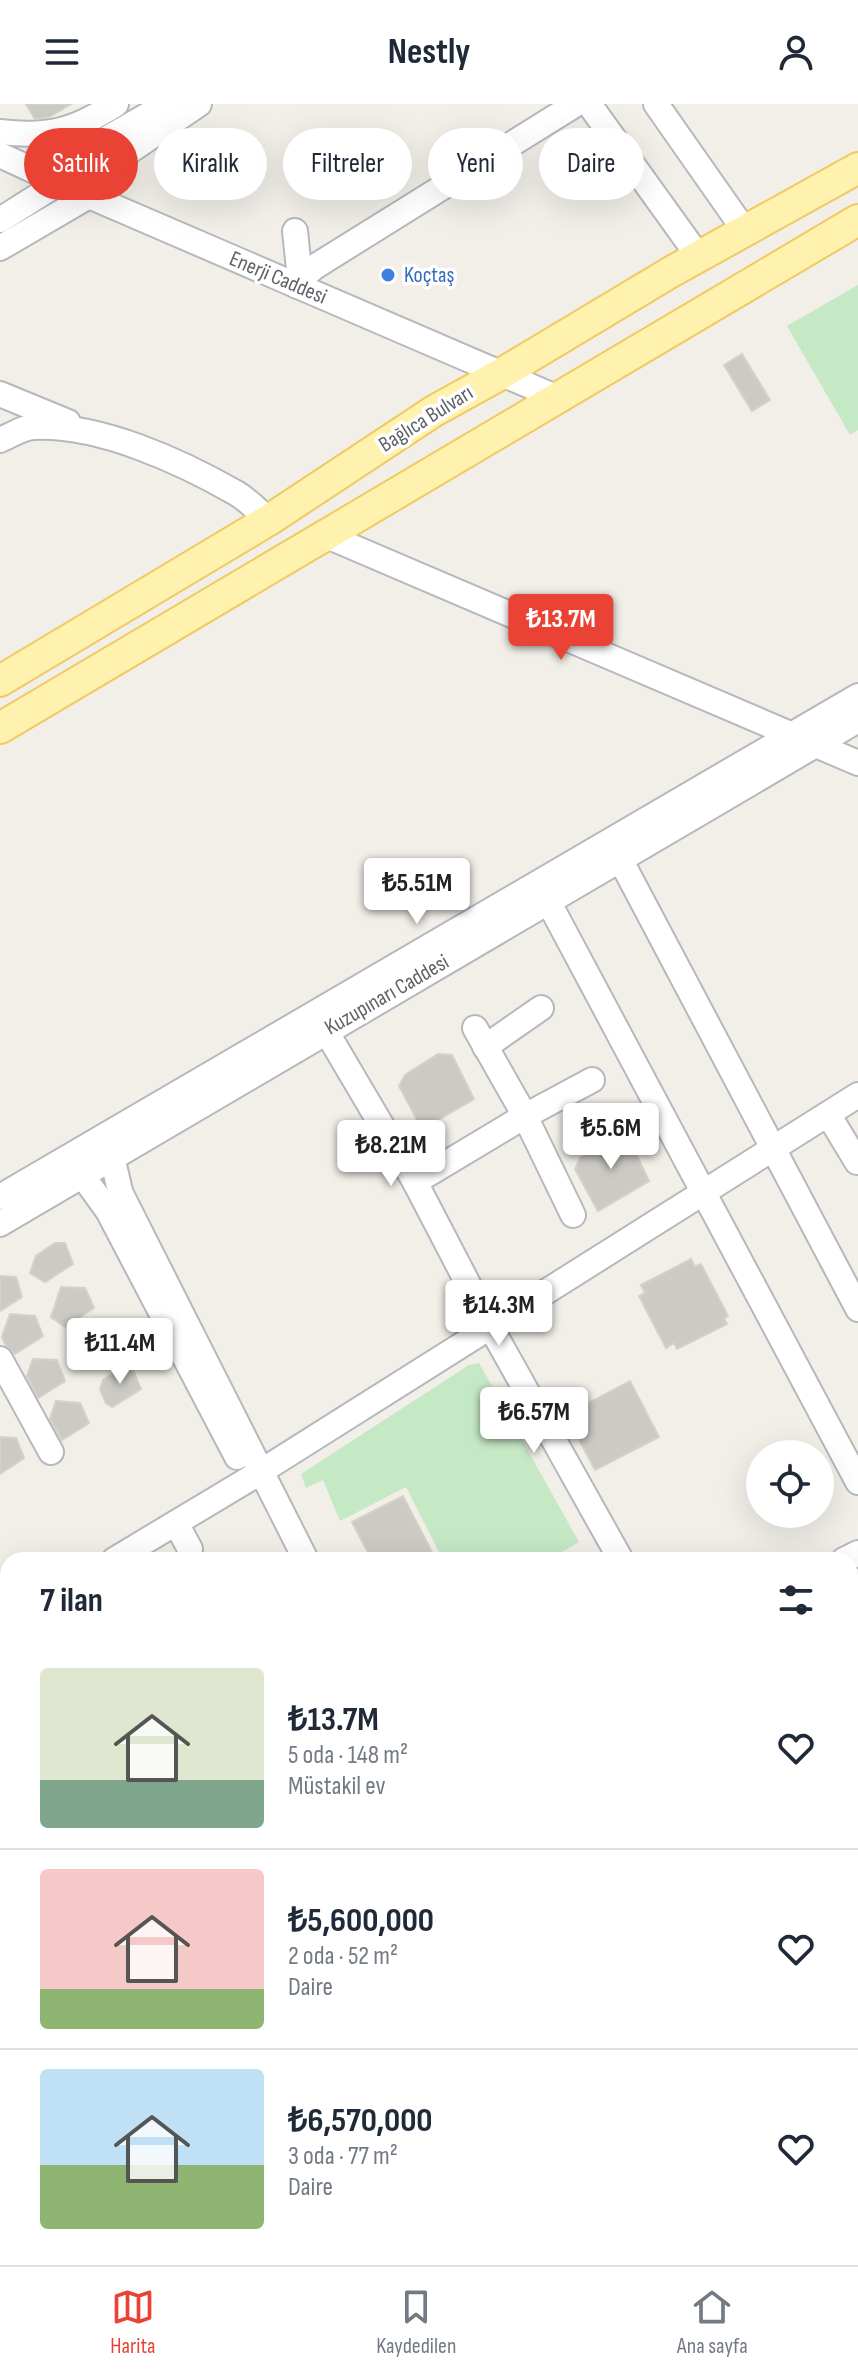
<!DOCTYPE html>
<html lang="tr">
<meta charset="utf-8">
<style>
body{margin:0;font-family:"Sofia Sans Condensed",sans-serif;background:#f2f2f3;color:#1f2937;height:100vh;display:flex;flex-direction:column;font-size:30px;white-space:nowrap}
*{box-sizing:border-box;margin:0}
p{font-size:26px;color:#747a83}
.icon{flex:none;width:44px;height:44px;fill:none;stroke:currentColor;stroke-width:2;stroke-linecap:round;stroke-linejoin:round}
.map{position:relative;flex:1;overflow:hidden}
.sheet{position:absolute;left:0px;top:1448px;width:858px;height:714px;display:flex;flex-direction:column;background:#fff;border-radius:24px 24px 0 0;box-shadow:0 8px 32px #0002}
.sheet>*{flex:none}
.hud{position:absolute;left:24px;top:24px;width:810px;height:72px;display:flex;gap:16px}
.controls{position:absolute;left:746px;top:1336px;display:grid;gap:16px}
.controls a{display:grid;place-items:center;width:88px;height:88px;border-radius:50%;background:#fff;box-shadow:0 8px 32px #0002;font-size:40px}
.price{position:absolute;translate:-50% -68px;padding:0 18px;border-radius:8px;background:#fff;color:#222;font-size:26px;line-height:52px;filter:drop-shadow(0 2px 4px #0008)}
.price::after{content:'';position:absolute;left:50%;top:48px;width:24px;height:18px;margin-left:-12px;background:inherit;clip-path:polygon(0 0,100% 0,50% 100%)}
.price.current{background:#ea4335;color:#fff}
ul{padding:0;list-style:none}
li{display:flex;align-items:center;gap:24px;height:200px;padding:0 40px}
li+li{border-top:2px solid #e0e1e3}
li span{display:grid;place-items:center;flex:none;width:224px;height:160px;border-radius:8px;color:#555}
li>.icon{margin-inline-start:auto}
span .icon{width:96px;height:96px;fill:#fffc;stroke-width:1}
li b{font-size:34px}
h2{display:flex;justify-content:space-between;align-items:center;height:96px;padding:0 40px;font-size:34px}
.chip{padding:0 28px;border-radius:36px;background:#fff;box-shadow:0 8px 32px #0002;font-size:28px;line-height:72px}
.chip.current{background:#ea4335;color:#fff}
header{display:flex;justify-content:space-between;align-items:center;height:104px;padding:0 40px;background:#fff;font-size:36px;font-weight:700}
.dock{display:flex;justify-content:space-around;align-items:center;height:112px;border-top:2px solid #e0e1e3;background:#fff;font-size:22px;color:#747a83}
.dock a{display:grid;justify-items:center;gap:4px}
.dock .current{color:#ea4335}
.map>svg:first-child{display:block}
.green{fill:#c5e8c5}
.building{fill:#cccac5;stroke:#d6d1c6;stroke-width:2}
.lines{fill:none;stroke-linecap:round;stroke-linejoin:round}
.minor-casing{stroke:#b5b8bc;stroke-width:28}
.major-casing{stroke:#f2c960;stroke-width:34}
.minor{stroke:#fff;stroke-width:24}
.major{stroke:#fff2af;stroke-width:30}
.shop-dot{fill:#3f7fe0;stroke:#fff;stroke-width:3}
.labels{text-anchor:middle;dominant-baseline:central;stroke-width:7;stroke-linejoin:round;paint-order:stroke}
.shop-label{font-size:22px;fill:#366cbe;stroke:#fff;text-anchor:start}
.street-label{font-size:22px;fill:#5f6368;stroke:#fff}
</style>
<header><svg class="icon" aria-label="menu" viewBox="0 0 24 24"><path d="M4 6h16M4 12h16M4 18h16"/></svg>Nestly<svg class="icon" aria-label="person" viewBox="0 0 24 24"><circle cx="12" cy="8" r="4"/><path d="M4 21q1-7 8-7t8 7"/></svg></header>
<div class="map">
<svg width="858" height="2161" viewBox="0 0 858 2161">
<rect width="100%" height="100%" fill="#f1efe8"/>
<!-- green -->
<g class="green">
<path d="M 858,181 L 858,326 L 850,331 L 787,222 Z"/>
<path d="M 479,1259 L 579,1438 L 549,1456 L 443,1456 L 406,1383 L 340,1417 L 323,1376 L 306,1384 L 301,1370 L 469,1261 Z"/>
</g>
<!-- building -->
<g class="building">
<path d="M 26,0 L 71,0 L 49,13 L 35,15 Z"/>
<path d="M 742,250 L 770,296 L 752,307 L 724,261 Z"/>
<path d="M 438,950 L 452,951 L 474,995 L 422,1025 L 399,982 L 405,971 Z"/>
<path d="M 613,1032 L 628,1033 L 649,1077 L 598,1107 L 575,1065 L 580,1054 Z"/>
<path d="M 55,1139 L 65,1139 L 73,1160 L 45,1178 L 30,1169 L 36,1152 Z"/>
<path d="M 691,1155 L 695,1163 L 701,1160 L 728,1212 L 724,1214 L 727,1220 L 677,1245 L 674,1239 L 666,1244 L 639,1192 L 645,1189 L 641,1181 Z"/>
<path d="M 0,1172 L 16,1173 L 22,1193 L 0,1207 Z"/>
<path d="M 61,1183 L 85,1184 L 94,1204 L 65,1223 L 51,1213 Z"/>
<path d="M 10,1210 L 35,1212 L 43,1232 L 15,1250 L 6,1242 L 2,1233 Z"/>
<path d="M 33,1255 L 57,1256 L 65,1277 L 38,1294 L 27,1272 Z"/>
<path d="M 122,1264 L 132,1264 L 141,1285 L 112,1303 L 106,1299 L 100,1286 L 103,1276 Z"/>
<path d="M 630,1277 L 659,1333 L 595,1366 L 566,1311 Z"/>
<path d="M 56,1297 L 80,1299 L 89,1319 L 62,1336 L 50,1315 Z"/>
<path d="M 0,1333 L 16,1334 L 24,1354 L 0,1370 Z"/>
<path d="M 403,1392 L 436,1456 L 372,1456 L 352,1418 Z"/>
</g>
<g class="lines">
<!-- minor casing -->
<g class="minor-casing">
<g id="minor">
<path d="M 589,0 L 699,153"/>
<path d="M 656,0 L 745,127"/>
<path d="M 0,28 C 50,34 75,26 116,0"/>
<path d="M 0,51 L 89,92 L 558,294"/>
<path d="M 0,116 L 60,78 L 80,50 L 167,0"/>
<path d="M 295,127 L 300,175"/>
<path d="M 0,144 L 89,92 L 104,70 L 124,51 L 199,0"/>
<path d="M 297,182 L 300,175 L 316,162 L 576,0"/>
<path d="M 0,290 L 68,318"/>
<path d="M 0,336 C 10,332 23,323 34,323 C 99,320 180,357 236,389 C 248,396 258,407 269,416"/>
<path d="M 327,432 L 858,659"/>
<path d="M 620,755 L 858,1205"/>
<path d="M 548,797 L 858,1378"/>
<path d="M 475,924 L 525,1012 L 573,1111"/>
<path d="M 326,927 L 415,1078 L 490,1222 L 621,1456"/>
<path d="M 485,943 L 541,904"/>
<path d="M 828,1010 L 857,1058"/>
<path d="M 107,1041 C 115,1057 116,1074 121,1090 L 306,1456"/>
<path d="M 76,1060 L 82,1071 L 108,1107 L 237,1353"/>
<path d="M 415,1078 L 525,1012 L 592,976"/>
<path d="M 0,1093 L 858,592"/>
<path d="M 0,1120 L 858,616"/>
<path d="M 0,1255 L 51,1348"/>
<path d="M 176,1419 L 190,1445"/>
<path d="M 114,1456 L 249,1375 L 858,991"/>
<path d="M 844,1456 L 858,1449"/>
<path d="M 0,1525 L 8,1520"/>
<path d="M 0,1553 L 8,1567"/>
<path d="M 850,1846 L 858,1843"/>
<path d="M 0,1897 L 8,1892"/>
<path d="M 0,2131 L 8,2146"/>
<path d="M 336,2154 L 340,2161"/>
</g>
</g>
<!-- major casing -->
<g class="major-casing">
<g id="major">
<path d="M 0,577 L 269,416 L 434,307 L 501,270 L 671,168 L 858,64"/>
<path d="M 0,624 L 858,116"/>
<path d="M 850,2034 L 858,2031"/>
<path d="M 850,2060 L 858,2057"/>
<path d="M 634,2154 L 645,2159"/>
<path d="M 433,2161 L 454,2154"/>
<path d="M 518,2161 L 541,2154"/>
<path d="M 679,2161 L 681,2154"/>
</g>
</g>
<!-- minor -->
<use href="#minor" class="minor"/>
<!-- major -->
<use href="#major" class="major"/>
</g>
<!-- markers -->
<circle class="shop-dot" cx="388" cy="171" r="8"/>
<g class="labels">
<!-- shop labels -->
<g class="shop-label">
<text x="404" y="171">Koçtaş</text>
</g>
<!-- street labels -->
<g class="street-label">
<text transform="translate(278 174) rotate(23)">Enerji Caddesi</text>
<text transform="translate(426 315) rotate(-32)">Bağlıca Bulvarı</text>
<text transform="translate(387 891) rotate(-30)">Kuzupınarı Caddesi</text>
</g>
</g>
</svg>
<div class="controls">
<a><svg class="icon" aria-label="locate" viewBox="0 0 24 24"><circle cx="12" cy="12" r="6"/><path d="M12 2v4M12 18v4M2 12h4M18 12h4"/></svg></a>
</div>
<b class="price current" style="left:561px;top:558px">₺13.7M</b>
<b class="price" style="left:417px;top:822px">₺5.51M</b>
<b class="price" style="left:611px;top:1067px">₺5.6M</b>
<b class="price" style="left:391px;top:1084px">₺8.21M</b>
<b class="price" style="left:499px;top:1244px">₺14.3M</b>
<b class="price" style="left:120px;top:1282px">₺11.4M</b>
<b class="price" style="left:534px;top:1351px">₺6.57M</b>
<div class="hud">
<a class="chip current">Satılık</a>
<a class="chip">Kiralık</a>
<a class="chip">Filtreler</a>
<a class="chip">Yeni</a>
<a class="chip">Daire</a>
</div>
<section class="sheet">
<h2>7 ilan<svg class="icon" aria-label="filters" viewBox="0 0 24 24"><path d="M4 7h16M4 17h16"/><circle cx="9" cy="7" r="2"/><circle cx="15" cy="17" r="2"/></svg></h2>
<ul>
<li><span style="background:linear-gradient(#dfe7d0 70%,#7fa58c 0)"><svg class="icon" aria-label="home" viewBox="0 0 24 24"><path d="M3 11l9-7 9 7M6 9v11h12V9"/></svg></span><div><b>₺13.7M</b><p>5 oda · 148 m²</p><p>Müstakil ev</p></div><svg class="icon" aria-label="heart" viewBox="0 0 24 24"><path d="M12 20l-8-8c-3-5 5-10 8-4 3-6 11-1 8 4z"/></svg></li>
<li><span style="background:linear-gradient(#f6c9c9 75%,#8fb573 0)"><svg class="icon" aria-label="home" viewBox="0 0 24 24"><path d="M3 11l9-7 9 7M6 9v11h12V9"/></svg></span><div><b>₺5,600,000</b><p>2 oda · 52 m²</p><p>Daire</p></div><svg class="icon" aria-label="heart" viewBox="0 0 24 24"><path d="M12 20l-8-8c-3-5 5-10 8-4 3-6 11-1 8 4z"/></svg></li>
<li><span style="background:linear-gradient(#bfe0f5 60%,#8fb573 0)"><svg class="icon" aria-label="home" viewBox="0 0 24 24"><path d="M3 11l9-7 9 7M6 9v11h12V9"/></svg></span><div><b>₺6,570,000</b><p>3 oda · 77 m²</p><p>Daire</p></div><svg class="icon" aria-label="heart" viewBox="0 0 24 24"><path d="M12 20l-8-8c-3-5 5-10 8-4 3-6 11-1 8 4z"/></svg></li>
</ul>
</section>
</div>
<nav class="dock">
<a class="current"><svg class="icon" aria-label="map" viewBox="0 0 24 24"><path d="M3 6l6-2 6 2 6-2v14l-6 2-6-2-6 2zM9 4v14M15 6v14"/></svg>Harita</a>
<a><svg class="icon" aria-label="saved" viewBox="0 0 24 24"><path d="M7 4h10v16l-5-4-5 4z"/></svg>Kaydedilen</a>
<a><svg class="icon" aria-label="home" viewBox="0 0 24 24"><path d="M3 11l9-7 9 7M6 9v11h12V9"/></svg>Ana sayfa</a>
</nav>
